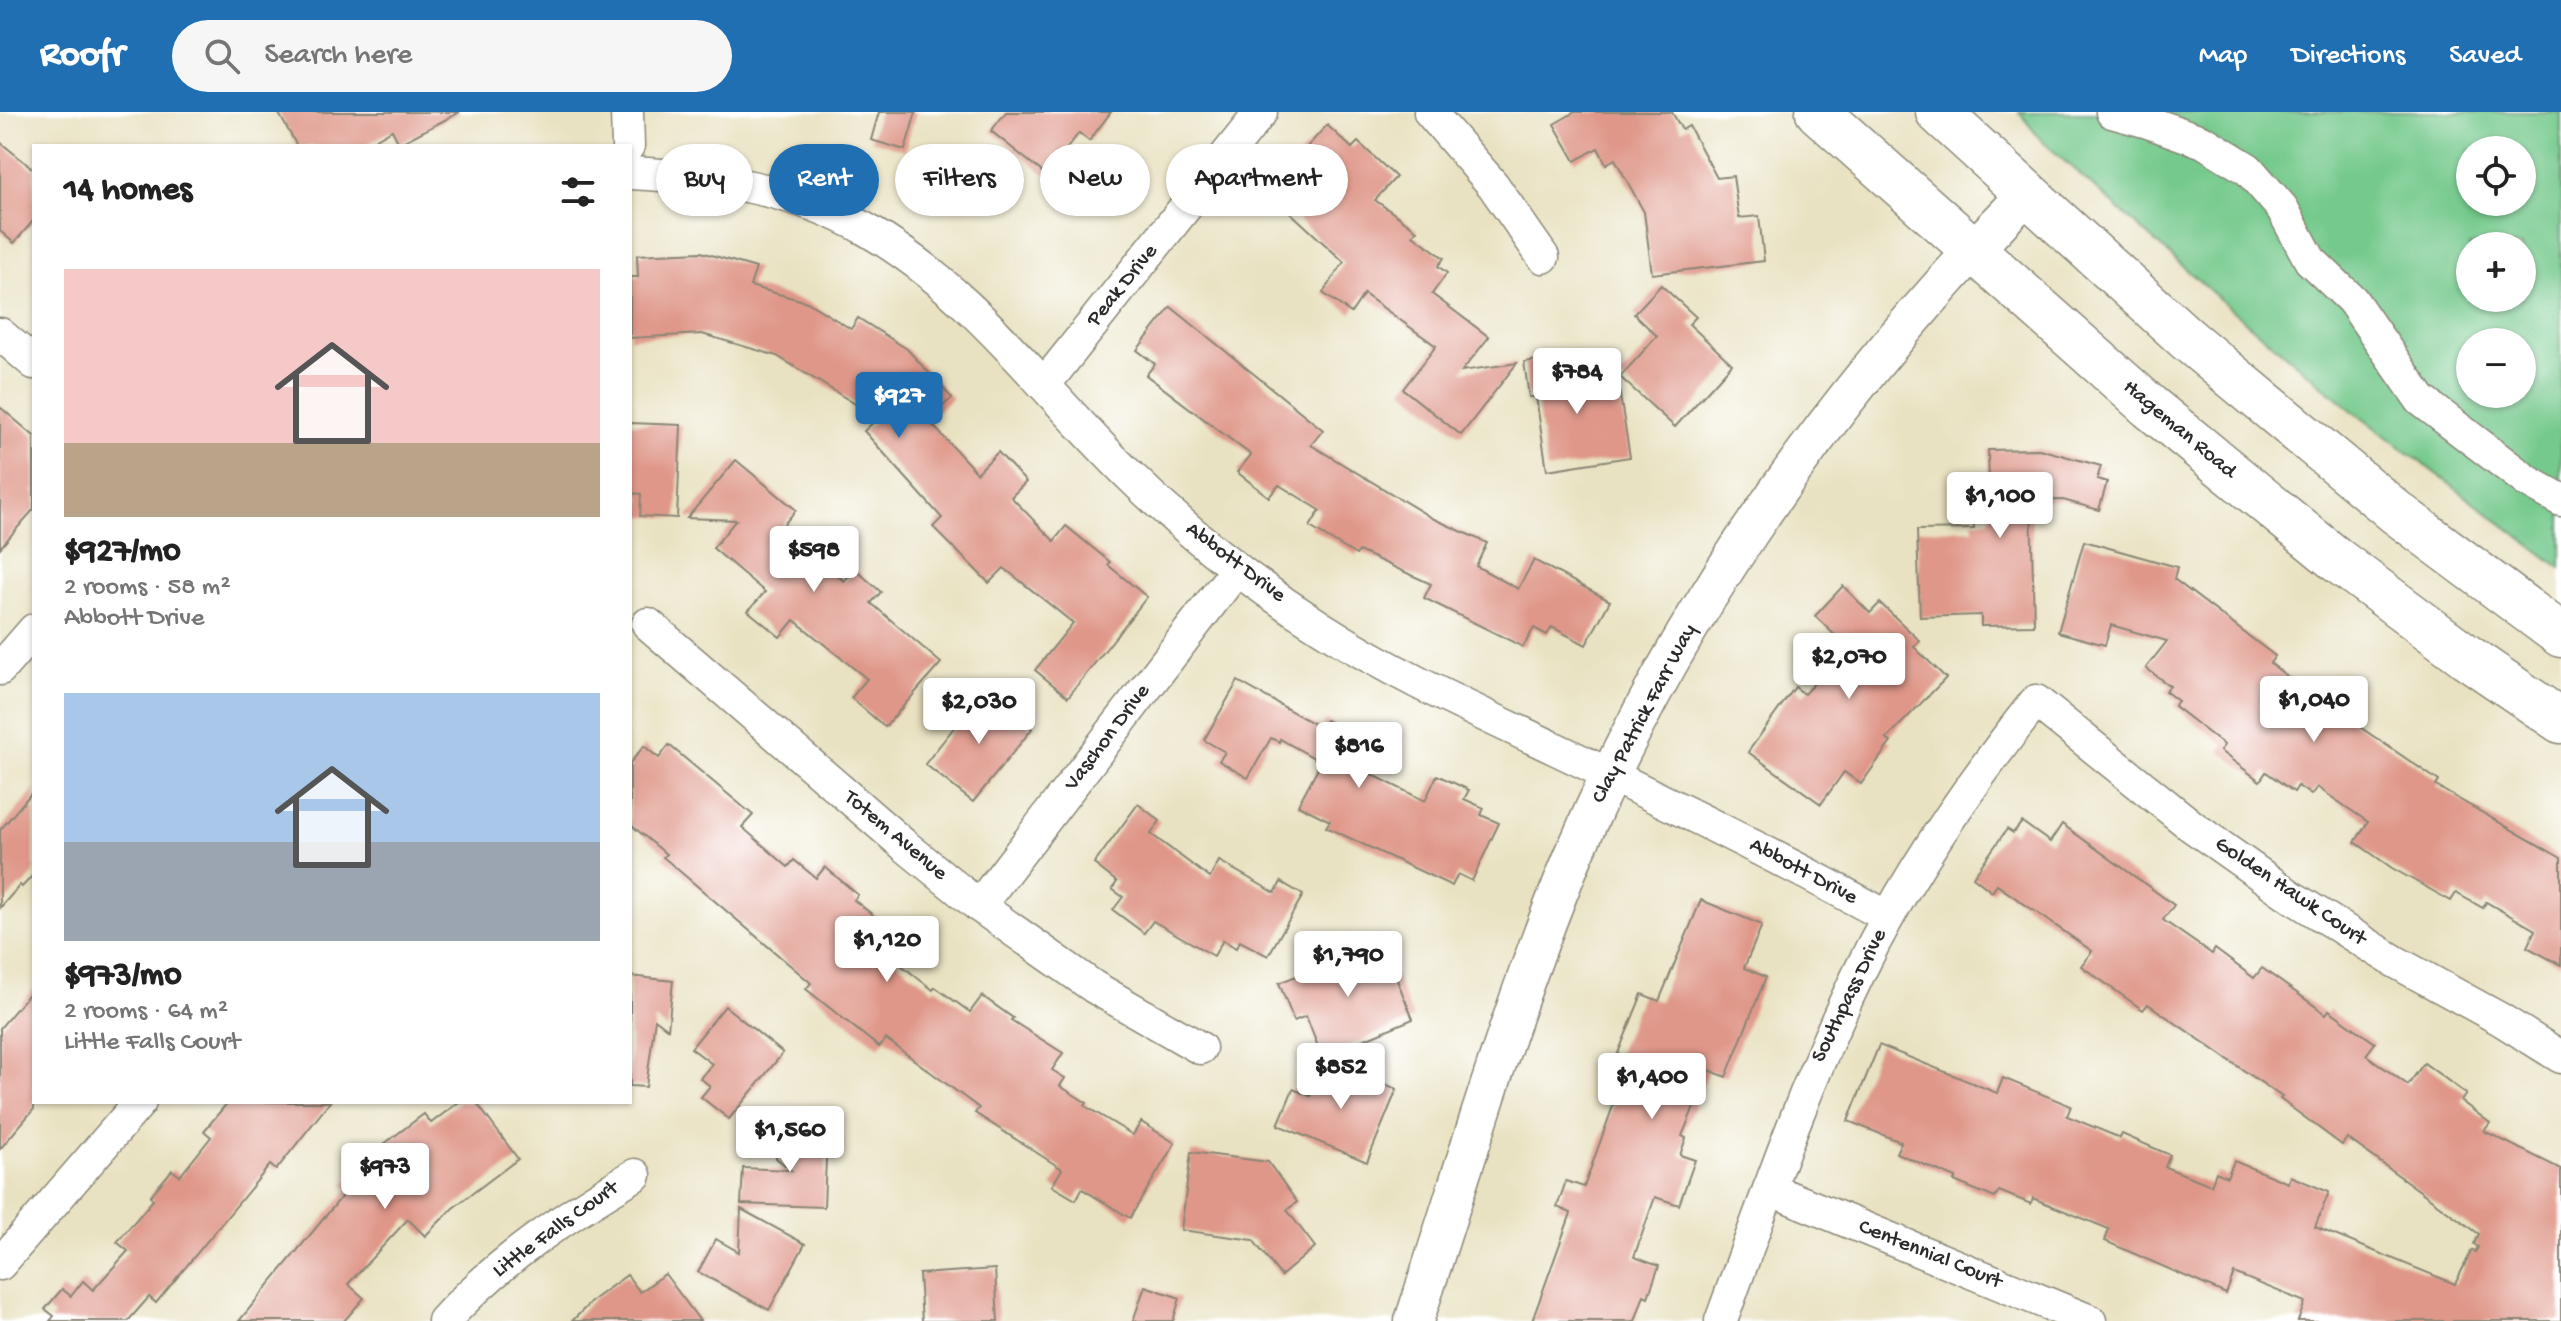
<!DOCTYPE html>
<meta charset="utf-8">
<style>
body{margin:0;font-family:"Gochi Hand",sans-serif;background:#f6f6f6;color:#222;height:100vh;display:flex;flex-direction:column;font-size:30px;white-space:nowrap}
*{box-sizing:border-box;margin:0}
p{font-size:26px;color:#767676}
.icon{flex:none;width:44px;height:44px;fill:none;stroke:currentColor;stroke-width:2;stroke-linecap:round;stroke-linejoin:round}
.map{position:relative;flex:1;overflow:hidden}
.details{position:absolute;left:32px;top:32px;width:600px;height:960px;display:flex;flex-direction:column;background:#fff;border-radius:0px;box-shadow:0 2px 6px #0004}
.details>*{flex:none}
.top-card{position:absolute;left:656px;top:32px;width:760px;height:72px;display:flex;gap:16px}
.controls{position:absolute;left:2456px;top:24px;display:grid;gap:16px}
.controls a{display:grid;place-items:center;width:80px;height:80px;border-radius:50%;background:#fff;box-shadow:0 2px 6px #0004;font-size:40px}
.price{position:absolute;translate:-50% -68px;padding:0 18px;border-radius:8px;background:#fff;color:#222;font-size:26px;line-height:52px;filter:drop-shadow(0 2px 4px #0008)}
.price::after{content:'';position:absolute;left:50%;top:48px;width:24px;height:18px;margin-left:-12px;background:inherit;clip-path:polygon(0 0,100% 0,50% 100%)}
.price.on{background:#1f6fb2;color:#fff}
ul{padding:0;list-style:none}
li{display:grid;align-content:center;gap:16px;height:424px;padding:0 32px}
li span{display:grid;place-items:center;height:248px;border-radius:0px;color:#555}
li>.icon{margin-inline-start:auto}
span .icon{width:144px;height:144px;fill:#fffc;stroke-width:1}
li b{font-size:34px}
h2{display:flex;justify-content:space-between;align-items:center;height:96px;padding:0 32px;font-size:34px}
.tag{padding:0 28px;border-radius:36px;background:#fff;box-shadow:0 2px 6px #0004;font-size:28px;line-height:72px}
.tag.on{background:#1f6fb2;color:#fff}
header{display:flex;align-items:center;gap:48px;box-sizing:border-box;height:112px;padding:0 40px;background:#1f6fb2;color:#fff}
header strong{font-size:38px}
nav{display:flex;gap:44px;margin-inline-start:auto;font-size:28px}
.search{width:560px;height:72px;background:#f6f6f6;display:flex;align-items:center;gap:20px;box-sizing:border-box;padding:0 28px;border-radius:44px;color:#767676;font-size:30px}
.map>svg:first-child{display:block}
.green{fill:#74c98c;stroke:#507a5c;stroke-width:2;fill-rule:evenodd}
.building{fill:#df9789}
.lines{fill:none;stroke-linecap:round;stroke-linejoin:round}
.minor-casing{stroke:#8a8676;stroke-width:35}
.tertiary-casing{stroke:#8a8676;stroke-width:41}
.secondary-casing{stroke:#8a8676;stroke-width:47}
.minor{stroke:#fff;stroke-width:32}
.tertiary{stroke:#fff;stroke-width:38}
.secondary{stroke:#fff;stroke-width:44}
.labels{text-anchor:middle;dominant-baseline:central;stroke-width:6;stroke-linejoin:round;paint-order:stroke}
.street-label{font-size:22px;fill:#2b2b2b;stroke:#fff}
</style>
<header>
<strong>Roofr</strong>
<div class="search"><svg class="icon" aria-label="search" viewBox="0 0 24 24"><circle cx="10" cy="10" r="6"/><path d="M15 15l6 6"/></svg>Search here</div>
<nav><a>Map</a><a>Directions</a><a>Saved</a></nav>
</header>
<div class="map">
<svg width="2561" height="1209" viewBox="0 0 2561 1209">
<rect width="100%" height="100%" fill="#fff"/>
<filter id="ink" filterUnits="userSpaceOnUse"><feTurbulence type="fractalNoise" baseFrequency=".0125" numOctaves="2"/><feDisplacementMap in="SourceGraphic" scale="16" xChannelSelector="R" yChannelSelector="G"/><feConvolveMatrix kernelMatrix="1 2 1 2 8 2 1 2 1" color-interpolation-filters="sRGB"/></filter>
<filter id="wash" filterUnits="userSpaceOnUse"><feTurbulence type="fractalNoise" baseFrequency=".006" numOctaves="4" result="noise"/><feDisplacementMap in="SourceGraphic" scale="32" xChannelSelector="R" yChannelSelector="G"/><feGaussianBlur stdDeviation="1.8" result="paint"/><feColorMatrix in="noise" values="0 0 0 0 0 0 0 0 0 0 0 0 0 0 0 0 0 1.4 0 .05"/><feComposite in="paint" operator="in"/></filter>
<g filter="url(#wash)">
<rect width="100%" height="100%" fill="#e9e2c2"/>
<!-- green -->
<path class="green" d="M 2019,0 L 2561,0 L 2561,456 L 2354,300 L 2233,199 L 2041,28 ZM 2470,38 L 2522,38 L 2522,90 L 2470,90 ZM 2470,134 L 2522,134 L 2522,186 L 2470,186 ZM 2470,230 L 2522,230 L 2522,282 L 2470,282 Z"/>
<g id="blocks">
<!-- building -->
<g class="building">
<path d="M 278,0 L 460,0 L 399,32 L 392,18 L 364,34 L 297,34 Z"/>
<path d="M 879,0 L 916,0 L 905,38 L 871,28 Z"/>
<path d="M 1006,0 L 1111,0 L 1089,29 L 1079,21 L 1046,63 L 991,19 Z"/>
<path d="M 1575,0 L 1672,0 L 1682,18 L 1689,14 L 1717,66 L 1733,64 L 1739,106 L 1759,104 L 1764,149 L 1652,162 L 1644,100 L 1615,47 L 1606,52 L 1598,36 L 1575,49 L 1554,12 Z"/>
<path d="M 1327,13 L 1352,36 L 1358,30 L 1396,65 L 1375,88 L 1417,118 L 1413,123 L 1444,146 L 1438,154 L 1447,161 L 1432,182 L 1489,225 L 1462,259 L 1517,251 L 1461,323 L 1403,277 L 1436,234 L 1364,182 L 1351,201 L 1323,181 L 1344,150 L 1267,79 Z"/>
<path d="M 0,30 L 34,58 L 34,108 L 14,131 L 0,119 Z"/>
<path d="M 701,140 L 756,156 L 750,174 L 807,190 L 851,217 L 858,206 L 907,237 L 952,286 L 928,308 L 977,361 L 998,340 L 1026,370 L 1011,385 L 1054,429 L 1066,414 L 1110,450 L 1108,453 L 1147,485 L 1068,585 L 1035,558 L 1073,511 L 1004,456 L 989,471 L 933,415 L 942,406 L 864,319 L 878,306 L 777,244 L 702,222 L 630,226 L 630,165 L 638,165 L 637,143 Z"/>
<path d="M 1661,173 L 1696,205 L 1689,212 L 1732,252 L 1675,315 L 1620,265 L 1657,224 L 1634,202 Z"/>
<path d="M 1171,195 L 1323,318 L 1311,333 L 1432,406 L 1487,431 L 1476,454 L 1518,477 L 1534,448 L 1610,489 L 1586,533 L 1552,515 L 1547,523 L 1534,516 L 1523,535 L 1424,486 L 1431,472 L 1359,439 L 1356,443 L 1310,415 L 1320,398 L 1279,373 L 1269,385 L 1237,360 L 1251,343 L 1146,263 L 1155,252 L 1137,238 Z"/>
<path d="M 1564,244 L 1568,272 L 1617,265 L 1630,345 L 1547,358 L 1536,285 L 1529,285 L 1524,250 Z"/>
<path d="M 0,295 L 34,324 L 34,397 L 0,436 Z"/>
<path d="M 630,311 L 681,313 L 677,406 L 640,404 L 641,382 L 630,381 Z"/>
<path d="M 2039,337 L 2101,354 L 2097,367 L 2107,370 L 2099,398 L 2063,388 L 2031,389 L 2034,513 L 1981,514 L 1981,503 L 1920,505 L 1917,418 L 1974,417 L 1973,408 L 1990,408 L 1988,338 Z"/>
<path d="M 736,348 L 796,398 L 781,416 L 844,469 L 855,457 L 881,480 L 871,491 L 941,551 L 885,615 L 851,586 L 867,567 L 794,508 L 780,525 L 748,499 L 765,480 L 713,436 L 736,408 L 687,406 Z"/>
<path d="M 2084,429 L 2177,455 L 2174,467 L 2275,544 L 2270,551 L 2331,598 L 2332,596 L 2439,669 L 2436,674 L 2561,746 L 2561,853 L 2527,835 L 2535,818 L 2486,790 L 2483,796 L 2456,781 L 2451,789 L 2392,756 L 2355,730 L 2368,710 L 2317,675 L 2311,683 L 2298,674 L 2294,680 L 2266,660 L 2260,669 L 2220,639 L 2224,633 L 2174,594 L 2178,589 L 2165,579 L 2170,574 L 2146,556 L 2167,529 L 2111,513 L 2105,533 L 2058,520 Z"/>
<path d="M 1843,474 L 1870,501 L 1880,491 L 1920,529 L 1914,535 L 1946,566 L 1886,627 L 1891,630 L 1861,672 L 1844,660 L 1821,692 L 1748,640 L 1795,575 L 1804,582 L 1848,536 L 1815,504 Z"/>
<path d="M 1238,569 L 1321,616 L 1326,608 L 1368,630 L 1355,654 L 1425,689 L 1437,663 L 1469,678 L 1464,687 L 1484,696 L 1481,703 L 1499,711 L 1472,769 L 1458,762 L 1452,774 L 1326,715 L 1330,709 L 1298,693 L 1321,650 L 1280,627 L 1279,630 L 1271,626 L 1248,666 L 1219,649 L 1225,640 L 1204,628 Z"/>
<path d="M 984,578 L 1032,617 L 973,690 L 925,652 Z"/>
<path d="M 669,633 L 753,703 L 742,715 L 788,755 L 794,748 L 816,766 L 825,755 L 858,783 L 854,788 L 901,825 L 887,842 L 933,878 L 935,875 L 970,900 L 982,884 L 1013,906 L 1011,908 L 1063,941 L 1052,958 L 1065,966 L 1060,974 L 1087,991 L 1085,994 L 1133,1023 L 1141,1010 L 1175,1031 L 1130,1106 L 1082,1077 L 1076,1088 L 1052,1074 L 1062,1057 L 975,1001 L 979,996 L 886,927 L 879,935 L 806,877 L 811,871 L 663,745 L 666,742 L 630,712 L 630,651 L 644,634 L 659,646 Z"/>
<path d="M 34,678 L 34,762 L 22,775 L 20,773 L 0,796 L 0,718 Z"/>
<path d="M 1138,692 L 1160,709 L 1151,722 L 1210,766 L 1219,749 L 1275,781 L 1281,770 L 1303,783 L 1268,844 L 1240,829 L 1236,836 L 1223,828 L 1214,844 L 1153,809 L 1144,821 L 1113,798 L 1123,785 L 1112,777 L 1117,770 L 1094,752 Z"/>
<path d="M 2022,710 L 2050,730 L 2062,712 L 2174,793 L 2163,808 L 2212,842 L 2215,837 L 2254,866 L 2262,856 L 2326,902 L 2329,898 L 2375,931 L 2366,943 L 2408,973 L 2424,951 L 2466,982 L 2461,989 L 2490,1011 L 2484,1019 L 2561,1057 L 2561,1209 L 2298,1209 L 2305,1190 L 2234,1161 L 2226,1182 L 2105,1129 L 2109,1117 L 2033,1086 L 2031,1092 L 1999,1079 L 1995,1086 L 1954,1069 L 1956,1066 L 1896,1041 L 1901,1030 L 1848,1009 L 1879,933 L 1997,981 L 2003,966 L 2071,994 L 2067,1004 L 2120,1026 L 2122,1022 L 2170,1043 L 2165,1055 L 2211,1073 L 2216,1060 L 2227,1065 L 2234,1049 L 2288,1071 L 2290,1064 L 2329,1080 L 2315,1115 L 2455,1172 L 2472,1138 L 2475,1140 L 2478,1135 L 2474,1132 L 2479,1122 L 2347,1026 L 2342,1033 L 2280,987 L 2282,985 L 2148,892 L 2143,898 L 2081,854 L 2092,839 L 1997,773 L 1992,780 L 1973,765 L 2007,717 L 2013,721 Z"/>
<path d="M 1701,788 L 1762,813 L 1744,856 L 1766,865 L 1726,965 L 1709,958 L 1682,1024 L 1686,1026 L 1680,1043 L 1695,1048 L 1679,1093 L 1655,1085 L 1634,1145 L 1659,1154 L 1648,1185 L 1644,1183 L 1635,1209 L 1532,1209 L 1571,1101 L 1557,1095 L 1566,1069 L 1584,1075 L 1623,966 L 1610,961 L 1642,882 L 1659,889 Z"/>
<path d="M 1381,829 L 1413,907 L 1322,945 L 1306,904 L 1294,909 L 1279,871 Z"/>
<path d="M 630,864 L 673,869 L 668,917 L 655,907 L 646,975 L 630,974 Z"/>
<path d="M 34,876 L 34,997 L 0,1037 L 0,916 Z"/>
<path d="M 725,894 L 783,941 L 729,1007 L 701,985 L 710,974 L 700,966 L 712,952 L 691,936 Z"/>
<path d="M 1325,947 L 1397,977 L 1367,1050 L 1278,1013 L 1293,977 L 1310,984 Z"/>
<path d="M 228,990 L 330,990 L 276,1058 L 270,1053 L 156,1191 L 149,1185 L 128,1209 L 50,1209 L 54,1204 L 45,1197 L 62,1177 L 71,1184 L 83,1169 L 93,1178 L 128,1139 L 117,1130 L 153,1088 L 150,1084 L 172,1058 L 180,1064 L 211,1025 L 204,1019 Z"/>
<path d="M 459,990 L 476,990 L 518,1047 L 453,1096 L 425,1124 L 408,1107 L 348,1172 L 364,1186 L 344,1209 L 239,1209 L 348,1077 L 344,1073 L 384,1032 L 424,1002 L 431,1011 Z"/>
<path d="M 777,1021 L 827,1023 L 824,1095 L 741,1092 L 743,1056 L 791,1058 L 776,1046 Z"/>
<path d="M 1191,1040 L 1268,1050 L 1297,1090 L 1287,1098 L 1315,1135 L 1281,1164 L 1253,1128 L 1181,1118 Z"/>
<path d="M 741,1097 L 805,1132 L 769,1198 L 698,1160 L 716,1127 L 739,1140 Z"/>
<path d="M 995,1157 L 998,1209 L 922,1209 L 919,1162 Z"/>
<path d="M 665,1162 L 700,1209 L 572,1209 L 594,1187 L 627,1163 L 640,1180 Z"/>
<path d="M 1145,1174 L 1180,1186 L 1173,1209 L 1133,1209 Z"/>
</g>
</g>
</g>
<g filter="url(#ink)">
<use href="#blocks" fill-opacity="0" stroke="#8a8676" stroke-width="2"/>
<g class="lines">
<!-- minor casing -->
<g class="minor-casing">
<g id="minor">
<path d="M 627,0 L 628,34"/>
<path d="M 1430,0 L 1493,73 L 1543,145"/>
<path d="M 2112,0 L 2145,9 L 2204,30 L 2248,57 L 2282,96 L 2310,148 L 2352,188 L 2421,288 L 2527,369 L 2561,388"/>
<path d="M 630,61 C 713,65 794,76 867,118 C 973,179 1043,279 1129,363 C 1187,420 1252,472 1322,516 C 1395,563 1476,599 1554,636 C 1667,690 1778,745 1888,805"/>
<path d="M 0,222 L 34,251"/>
<path d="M 1044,273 L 1261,0"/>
<path d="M 648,512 L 904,733 L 979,794 L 1094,875 L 1200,936"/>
<path d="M 0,557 L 34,518"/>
<path d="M 979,794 L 1237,457"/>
<path d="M 1769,1077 L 2090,1209"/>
<path d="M 0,1152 L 140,990"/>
<path d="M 444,1209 C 498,1149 567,1103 635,1063"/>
<path d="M 1721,1209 C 1764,1091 1805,972 1860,859 C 1907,762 1969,673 2036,589 L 2193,715 L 2292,785 L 2394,849 L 2500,907 L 2561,945"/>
</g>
</g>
<!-- tertiary casing -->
<g class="tertiary-casing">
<path id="tertiary" d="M 1414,1209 C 1465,1054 1510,896 1573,745 C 1679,495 1838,274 2028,81"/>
</g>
<!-- secondary casing -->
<g class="secondary-casing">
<g id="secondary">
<path d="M 1818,0 L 2150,295 L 2337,448 L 2466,544 L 2561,609"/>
<path d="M 1938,0 L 2187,227 L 2397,401 L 2561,523"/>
</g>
</g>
<!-- minor -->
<use href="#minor" class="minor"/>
<!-- tertiary -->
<use href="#tertiary" class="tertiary"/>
<!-- secondary -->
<use href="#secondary" class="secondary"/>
</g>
</g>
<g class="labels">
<!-- street labels -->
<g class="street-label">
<text transform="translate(1123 174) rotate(-51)">Peak Drive</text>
<text transform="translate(2179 318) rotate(40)">Hageman Road</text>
<text transform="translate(1235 451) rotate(37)">Abbott Drive</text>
<text transform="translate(1645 602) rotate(-62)">Clay Patrick Farr Way</text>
<text transform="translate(1108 626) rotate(-53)">Vaschon Drive</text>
<text transform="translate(895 724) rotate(40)">Totem Avenue</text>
<text transform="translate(1803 760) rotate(28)">Abbott Drive</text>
<text transform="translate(2290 780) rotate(34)">Golden Hawk Court</text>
<text transform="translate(1850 884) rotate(-64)">Southpass Drive</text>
<text transform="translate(556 1118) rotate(-36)">Little Falls Court</text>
<text transform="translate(1930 1143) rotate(22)">Centennial Court</text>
</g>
</g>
</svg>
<div class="controls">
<a><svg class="icon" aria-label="locate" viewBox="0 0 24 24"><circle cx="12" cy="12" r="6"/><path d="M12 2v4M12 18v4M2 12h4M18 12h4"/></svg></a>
<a>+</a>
<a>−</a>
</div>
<b class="price" style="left:1577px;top:304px">$784</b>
<b class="price on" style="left:899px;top:328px">$927</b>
<b class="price" style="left:2000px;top:428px">$1,100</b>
<b class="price" style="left:814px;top:482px">$598</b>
<b class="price" style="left:1849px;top:589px">$2,070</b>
<b class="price" style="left:2314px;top:632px">$1,040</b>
<b class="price" style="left:979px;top:634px">$2,030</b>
<b class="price" style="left:1359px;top:678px">$816</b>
<b class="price" style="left:887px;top:872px">$1,120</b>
<b class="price" style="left:1348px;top:887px">$1,790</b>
<b class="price" style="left:1341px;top:999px">$852</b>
<b class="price" style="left:1652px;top:1009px">$1,400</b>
<b class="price" style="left:790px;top:1062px">$1,560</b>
<b class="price" style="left:385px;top:1099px">$973</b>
<div class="top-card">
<a class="tag">Buy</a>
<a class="tag on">Rent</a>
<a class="tag">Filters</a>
<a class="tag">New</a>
<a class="tag">Apartment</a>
</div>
<section class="details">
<h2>14 homes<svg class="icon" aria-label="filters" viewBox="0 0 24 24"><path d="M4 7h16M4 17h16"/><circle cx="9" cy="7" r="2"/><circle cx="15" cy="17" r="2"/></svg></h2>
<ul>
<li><span style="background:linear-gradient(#f6c9c9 70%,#b9a48a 0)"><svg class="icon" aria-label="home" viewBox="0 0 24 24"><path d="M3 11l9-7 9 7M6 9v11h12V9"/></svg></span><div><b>$927/mo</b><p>2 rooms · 58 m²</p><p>Abbott Drive</p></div></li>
<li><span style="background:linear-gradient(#a9c7e8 60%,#9aa5b1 0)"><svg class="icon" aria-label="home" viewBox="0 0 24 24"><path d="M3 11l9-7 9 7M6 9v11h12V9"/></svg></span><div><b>$973/mo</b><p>2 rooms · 64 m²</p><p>Little Falls Court</p></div></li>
</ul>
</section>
</div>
